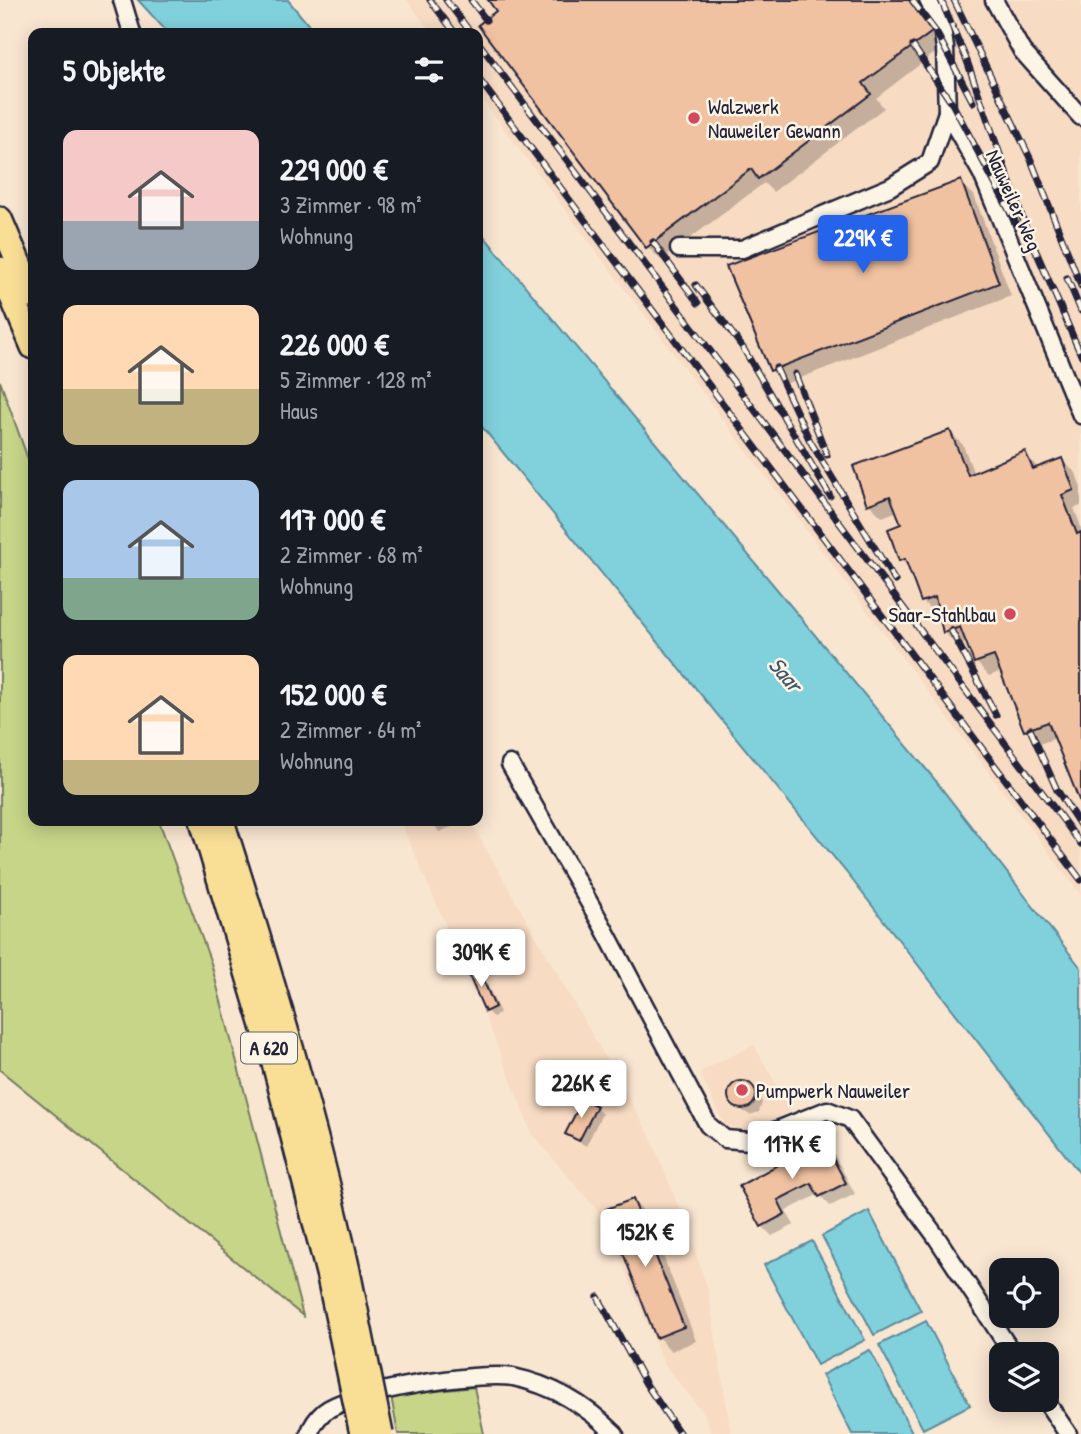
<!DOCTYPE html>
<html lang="de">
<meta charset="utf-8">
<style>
body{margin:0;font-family:"Patrick Hand",sans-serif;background:#20242c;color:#f1f3f6;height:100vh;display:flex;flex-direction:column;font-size:26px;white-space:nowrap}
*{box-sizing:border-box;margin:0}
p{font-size:23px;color:#9ea1a6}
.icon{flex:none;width:38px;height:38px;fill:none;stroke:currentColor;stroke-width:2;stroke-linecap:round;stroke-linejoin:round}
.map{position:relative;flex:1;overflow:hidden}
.details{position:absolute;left:28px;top:28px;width:455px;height:798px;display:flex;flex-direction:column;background:#171b24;border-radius:14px;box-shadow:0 4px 18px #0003}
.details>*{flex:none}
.buttons{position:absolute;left:989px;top:1258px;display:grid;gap:14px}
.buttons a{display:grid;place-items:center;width:70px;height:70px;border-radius:14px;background:#171b24;box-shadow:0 4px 18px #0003;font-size:35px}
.price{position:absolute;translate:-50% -60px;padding:0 16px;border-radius:7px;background:#fff;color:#222;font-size:23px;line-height:46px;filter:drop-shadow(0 2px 4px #0008)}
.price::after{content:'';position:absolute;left:50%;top:42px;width:21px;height:16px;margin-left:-10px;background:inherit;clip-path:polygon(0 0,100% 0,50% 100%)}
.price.current{background:#2563eb;color:#fff}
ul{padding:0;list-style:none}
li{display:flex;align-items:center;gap:21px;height:175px;padding:0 35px}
li span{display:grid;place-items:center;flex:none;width:196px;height:140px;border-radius:14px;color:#555}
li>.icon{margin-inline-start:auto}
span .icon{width:84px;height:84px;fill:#fffc;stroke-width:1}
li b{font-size:30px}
h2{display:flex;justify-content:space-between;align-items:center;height:84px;padding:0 35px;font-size:30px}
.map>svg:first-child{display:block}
.built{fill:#f7dbc3}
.green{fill:#c7d589;stroke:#747c62;stroke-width:2}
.water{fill:#81d1dd;stroke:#5b8b9c;stroke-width:2}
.shadow{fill:#0003}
.building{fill:#f1c2a1;stroke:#22223b;stroke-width:2}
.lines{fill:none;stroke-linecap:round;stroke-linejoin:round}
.minor-casing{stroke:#22223b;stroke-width:21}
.highway-casing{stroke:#22223b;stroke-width:28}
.minor{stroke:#fcf5e5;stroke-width:16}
.highway{stroke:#f9df96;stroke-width:23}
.rail-casing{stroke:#22223b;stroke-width:7}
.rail{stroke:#fcf5e5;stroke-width:4.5;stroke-dasharray:13;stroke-linecap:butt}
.highway-bridge-casing{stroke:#22223b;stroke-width:28;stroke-linecap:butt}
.highway-bridge{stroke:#f9df96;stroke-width:23}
.poi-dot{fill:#d1495b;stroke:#fcf5e5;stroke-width:2.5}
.labels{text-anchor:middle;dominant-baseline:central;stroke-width:5;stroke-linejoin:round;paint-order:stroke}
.shield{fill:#fcf5e5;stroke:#63616e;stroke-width:2}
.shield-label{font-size:19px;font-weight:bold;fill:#22223b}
.poi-label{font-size:21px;fill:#22223b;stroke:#fcf5e5;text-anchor:start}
.street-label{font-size:21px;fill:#22223b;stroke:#fcf5e5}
.water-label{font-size:23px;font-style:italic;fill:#3e576c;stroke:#fcf5e5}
</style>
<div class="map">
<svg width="1081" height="1434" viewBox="0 0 1081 1434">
<rect width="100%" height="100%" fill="#f9e6d1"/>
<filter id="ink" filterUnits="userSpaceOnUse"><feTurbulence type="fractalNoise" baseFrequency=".0143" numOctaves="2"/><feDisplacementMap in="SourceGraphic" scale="14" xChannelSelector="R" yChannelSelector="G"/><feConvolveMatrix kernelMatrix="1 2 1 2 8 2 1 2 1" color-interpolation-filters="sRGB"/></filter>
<g filter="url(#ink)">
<!-- built -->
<g class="built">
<path d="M 407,0 L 1081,0 L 1081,895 L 478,94 L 478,33 L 432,33 Z"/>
<path d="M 400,821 L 470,821 L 650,1136 L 688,1230 L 708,1290 L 731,1434 L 712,1434 L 705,1415 L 664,1364 L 602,1216 L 532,1134 L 481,1005 Z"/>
<path d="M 754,1045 L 791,1111 L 747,1133 L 725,1125 L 699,1072 Z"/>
</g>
<!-- green -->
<g class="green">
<path d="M 0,381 L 33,473 L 33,821 L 159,821 L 211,963 L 303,1316 L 0,1070 Z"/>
<path d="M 474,1387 L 484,1434 L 398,1434 L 391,1396 Z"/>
</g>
<!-- water -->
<g class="water">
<path d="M 138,0 L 288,0 L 315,33 L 168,33 Z"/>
<path d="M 478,229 L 931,775 L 1081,968 L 1081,1175 L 846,872 L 478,422 Z"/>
<path d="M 869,1211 L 921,1311 L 874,1335 L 822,1236 Z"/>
<path d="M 812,1241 L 865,1340 L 817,1365 L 764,1265 Z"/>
<path d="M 926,1321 L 970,1405 L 923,1429 L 879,1345 Z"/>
<path d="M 869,1350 L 870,1350 L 913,1434 L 852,1434 L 822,1375 Z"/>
</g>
<!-- shadow -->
<g class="shadow">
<path d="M 490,0 L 910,0 L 944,46 L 876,98 L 884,108 L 773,192 L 764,183 L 661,260 L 648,247 Z"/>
<path d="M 960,182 L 974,195 L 1011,296 L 785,384 L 771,370 Z"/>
<path d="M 950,432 L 963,445 L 974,474 L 1025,453 L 1039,469 L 1062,460 L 1076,473 L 1081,488 L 1081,506 L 1074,508 L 1081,527 L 1081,803 L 1056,738 L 1039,744 L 1025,730 L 1002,671 L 989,676 L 976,662 L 968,642 L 958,646 L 944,632 L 940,613 L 936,614 L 922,601 L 911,569 L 901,560 L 903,525 L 898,511 L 882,517 L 869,504 Z"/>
<path d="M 432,821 L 460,821 L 461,823 L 439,832 Z"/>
<path d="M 477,969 L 483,975 L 500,1013 L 493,1017 L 486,1011 Z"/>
<path d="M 742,1082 L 759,1093 L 762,1103 L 759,1112 L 750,1115 L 733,1105 L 730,1095 L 733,1087 Z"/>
<path d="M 596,1108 L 602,1114 L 586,1146 L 567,1134 Z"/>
<path d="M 823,1142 L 833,1152 L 855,1194 L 830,1206 L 819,1194 L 786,1211 L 794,1225 L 772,1236 L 762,1226 L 741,1187 Z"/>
<path d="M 633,1201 L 647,1214 L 696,1341 L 671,1351 L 658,1337 Z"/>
</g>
<!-- building -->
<g class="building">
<path d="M 488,0 L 909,0 L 932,32 L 863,83 L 871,94 L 758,179 L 751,169 L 646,248 L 478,25 L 496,11 Z"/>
<path d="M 961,180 L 999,283 L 770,371 L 726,266 Z"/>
<path d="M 950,430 L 968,475 L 1025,451 L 1033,469 L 1062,458 L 1074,490 L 1062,495 L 1077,534 L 1081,532 L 1081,805 L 1048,722 L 1024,731 L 994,656 L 974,663 L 960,627 L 943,633 L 935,597 L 921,602 L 905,559 L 899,561 L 888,529 L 901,524 L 890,496 L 867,505 L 853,466 Z"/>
<path d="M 477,966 L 495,1007 L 485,1012 L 467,971 Z"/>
<circle cx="742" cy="1095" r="14"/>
<path d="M 583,1099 L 597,1106 L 579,1141 L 565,1134 Z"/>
<path d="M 823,1140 L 846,1183 L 819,1197 L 811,1183 L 778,1200 L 785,1214 L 761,1227 L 739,1186 Z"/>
<path d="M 633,1199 L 684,1327 L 656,1338 L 606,1209 Z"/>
</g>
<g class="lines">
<!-- minor casing -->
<g class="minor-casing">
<g id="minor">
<path d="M 122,0 L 132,33"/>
<path d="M 928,0 L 942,28 L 945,48 L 947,112 L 982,174 L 1081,415"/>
<path d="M 994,0 L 1022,51 L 1081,117"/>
<path d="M 679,249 L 742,249 L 890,187 L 930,162 L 947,112"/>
<path d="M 510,764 L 602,925 L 708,1125 L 725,1139 L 750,1141 L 827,1110 L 850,1119 L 935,1235 L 1013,1354"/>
<path d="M 1045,1400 L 1068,1434"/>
<path d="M 309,1434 C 312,1426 317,1418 324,1412 C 351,1391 479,1371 513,1377 C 552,1385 587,1406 615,1434"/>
</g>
</g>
<!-- highway casing -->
<g class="highway-casing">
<g id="highway">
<path d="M 0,219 L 33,296"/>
<path d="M 0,269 L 33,347"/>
<path d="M 202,821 L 274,1063 L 329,1277"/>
<path d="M 222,821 C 269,969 315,1119 348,1271"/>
</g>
</g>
<!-- minor -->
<use href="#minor" class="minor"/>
<!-- highway -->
<use href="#highway" class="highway"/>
<!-- rail casing -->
<g class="rail-casing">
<g id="rail">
<path d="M 430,0 L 455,33"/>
<path d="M 446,0 L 471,33"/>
<path d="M 471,0 L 486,20"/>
<path d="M 912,0 L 936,32 L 973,102"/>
<path d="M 941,0 L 967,61 L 1026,228 L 1081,355"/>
<path d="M 954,0 L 1031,160 L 1081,286"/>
<path d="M 478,42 L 1081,844"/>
<path d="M 913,46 L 953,105 L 1016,223"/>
<path d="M 478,78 L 1081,880"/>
<path d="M 653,242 L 698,303"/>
<path d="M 1067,278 L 1081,311"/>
<path d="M 696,285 L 743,348 L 830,496"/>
<path d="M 776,368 L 810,441 L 895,581"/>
<path d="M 795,374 L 827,455"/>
<path d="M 951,630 L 996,715"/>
<path d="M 1030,729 L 1057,790 L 1080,825"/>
<path d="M 598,1297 L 646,1384 L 680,1434"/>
</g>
</g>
<!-- rail -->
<use href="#rail" class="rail"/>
<!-- highway-bridge casing -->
<g class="highway-bridge-casing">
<g id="highway-bridge">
<path d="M 348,1271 L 381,1434"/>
<path d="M 329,1277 L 362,1434"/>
</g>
</g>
<!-- highway-bridge -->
<use href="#highway-bridge" class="highway-bridge"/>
</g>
</g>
<!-- markers -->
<g class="poi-dot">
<circle cx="694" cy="118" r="7"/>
<circle cx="1010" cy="614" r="7"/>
<circle cx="742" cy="1090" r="7"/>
</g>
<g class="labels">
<!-- shield labels -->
<rect class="shield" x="241" y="1032.5" width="56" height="31" rx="5"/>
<g class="shield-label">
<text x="269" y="1048">A 620</text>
</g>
<!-- poi labels -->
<g class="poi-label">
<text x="708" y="106">Walzwerk<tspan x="708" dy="24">Nauweiler Gewann</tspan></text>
<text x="996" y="614" text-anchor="end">Saar-Stahlbau</text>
<text x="756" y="1090">Pumpwerk Nauweiler</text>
</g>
<!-- street labels -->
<g class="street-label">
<text transform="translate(1014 200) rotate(66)">Nauweiler Weg</text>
</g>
<!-- water labels -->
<g class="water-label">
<text transform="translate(786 674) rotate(49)">Saar</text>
</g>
</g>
</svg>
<div class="buttons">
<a><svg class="icon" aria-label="locate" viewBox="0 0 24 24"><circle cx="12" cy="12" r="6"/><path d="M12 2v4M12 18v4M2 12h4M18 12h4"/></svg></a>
<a><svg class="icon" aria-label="layers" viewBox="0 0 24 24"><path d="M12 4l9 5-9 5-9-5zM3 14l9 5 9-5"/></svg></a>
</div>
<b class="price current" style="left:863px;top:275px">229K €</b>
<b class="price" style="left:481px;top:989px">309K €</b>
<b class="price" style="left:581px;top:1120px">226K €</b>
<b class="price" style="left:792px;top:1181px">117K €</b>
<b class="price" style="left:645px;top:1269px">152K €</b>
<section class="details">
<h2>5 Objekte<svg class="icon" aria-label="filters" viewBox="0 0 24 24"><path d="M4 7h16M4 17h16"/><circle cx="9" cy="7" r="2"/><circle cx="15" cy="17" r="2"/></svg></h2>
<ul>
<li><span style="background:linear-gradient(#f6c9c9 65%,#9aa5b1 0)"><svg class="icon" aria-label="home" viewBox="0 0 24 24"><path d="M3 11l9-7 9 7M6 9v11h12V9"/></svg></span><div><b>229 000 €</b><p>3 Zimmer · 98 m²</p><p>Wohnung</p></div></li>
<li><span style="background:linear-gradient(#ffd9b3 60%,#c2b280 0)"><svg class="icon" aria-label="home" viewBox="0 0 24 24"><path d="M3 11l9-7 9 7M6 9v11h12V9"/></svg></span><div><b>226 000 €</b><p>5 Zimmer · 128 m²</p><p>Haus</p></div></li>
<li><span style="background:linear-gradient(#a9c7e8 70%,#7fa58c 0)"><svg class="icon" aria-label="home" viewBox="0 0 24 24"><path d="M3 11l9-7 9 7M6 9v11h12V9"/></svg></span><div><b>117 000 €</b><p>2 Zimmer · 68 m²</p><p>Wohnung</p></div></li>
<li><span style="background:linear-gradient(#ffd9b3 75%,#c2b280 0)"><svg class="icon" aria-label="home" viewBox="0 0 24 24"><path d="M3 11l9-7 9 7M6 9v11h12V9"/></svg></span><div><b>152 000 €</b><p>2 Zimmer · 64 m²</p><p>Wohnung</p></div></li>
</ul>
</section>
</div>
